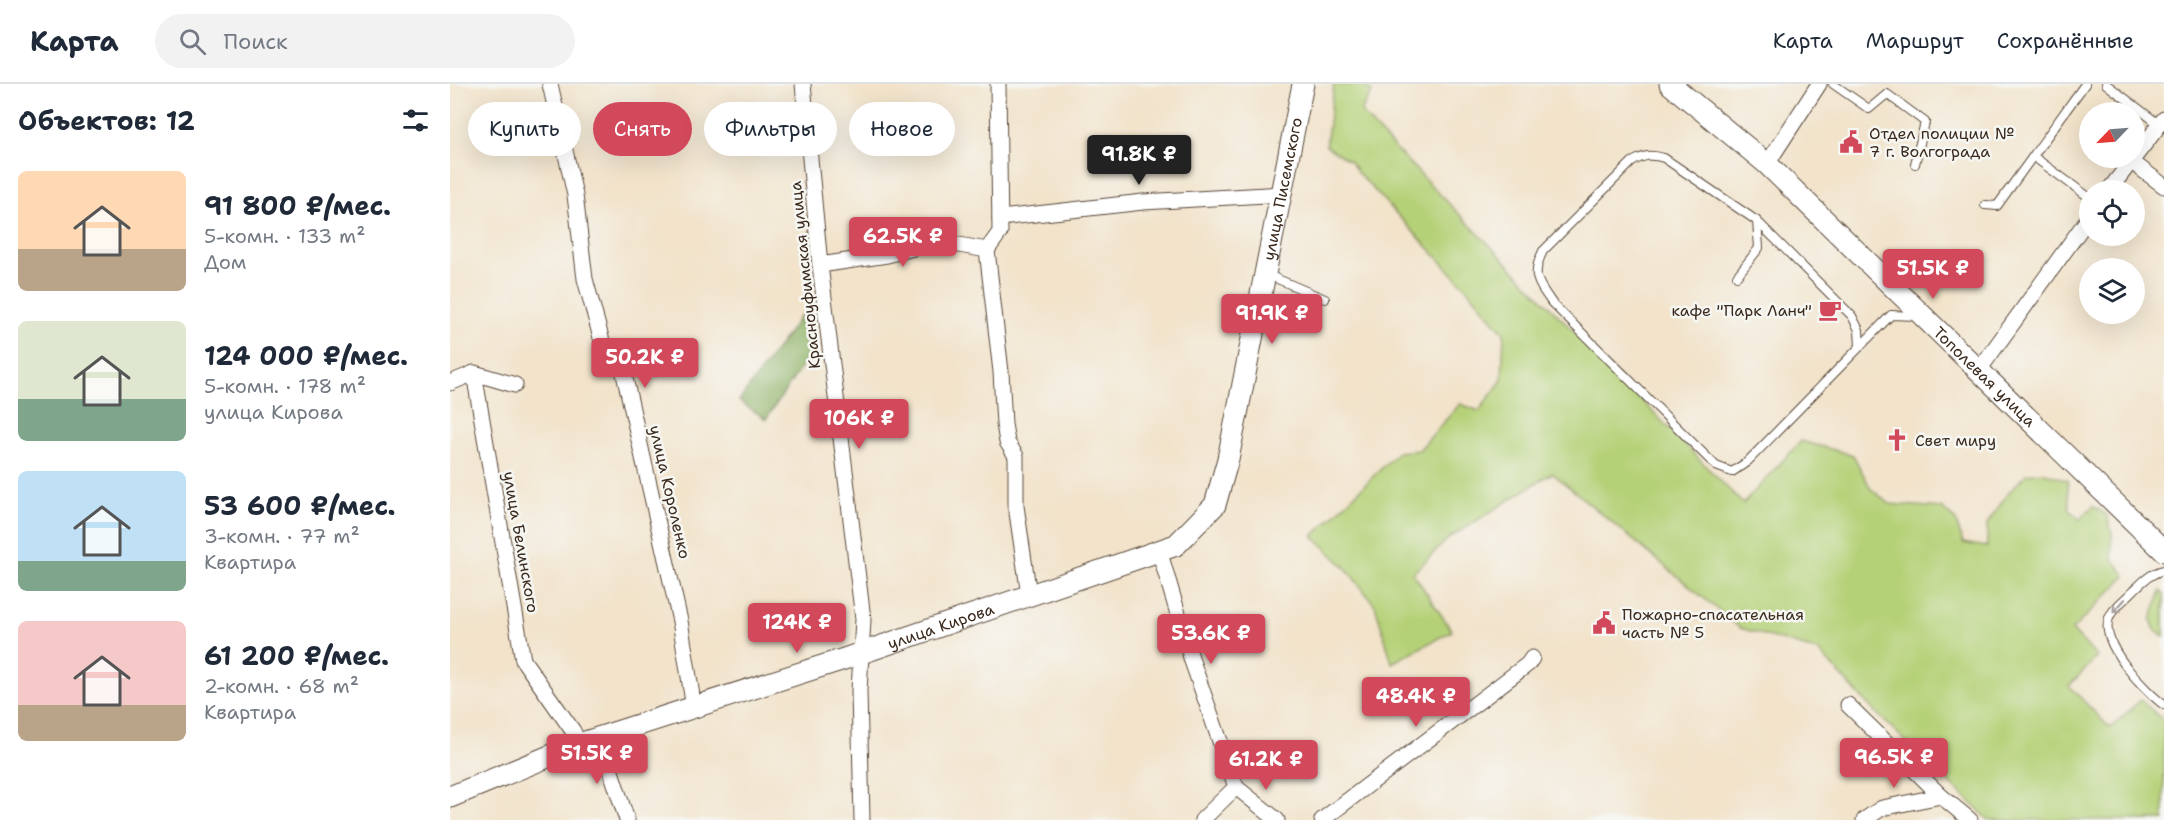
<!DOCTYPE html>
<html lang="ru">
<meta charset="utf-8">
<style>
body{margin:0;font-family:"Shantell Sans",sans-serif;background:#f2f2f3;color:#1f2937;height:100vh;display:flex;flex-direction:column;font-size:22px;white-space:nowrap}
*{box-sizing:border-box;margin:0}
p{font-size:20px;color:#747a83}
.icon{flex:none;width:33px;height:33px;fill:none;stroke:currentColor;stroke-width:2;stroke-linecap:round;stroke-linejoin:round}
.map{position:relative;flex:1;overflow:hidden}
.side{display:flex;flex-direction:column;background:#fff;width:450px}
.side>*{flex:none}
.guide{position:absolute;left:18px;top:18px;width:570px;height:54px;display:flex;gap:12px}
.needle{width:39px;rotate:245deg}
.buttons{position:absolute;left:1629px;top:18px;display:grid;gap:12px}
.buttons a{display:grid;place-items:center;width:66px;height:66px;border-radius:50%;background:#fff;box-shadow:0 6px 24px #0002;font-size:30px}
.price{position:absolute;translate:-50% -51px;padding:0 14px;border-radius:6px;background:#d1495b;color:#fff;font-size:20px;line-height:39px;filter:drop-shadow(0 2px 3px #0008)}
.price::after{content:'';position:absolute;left:50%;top:36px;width:18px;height:14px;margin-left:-9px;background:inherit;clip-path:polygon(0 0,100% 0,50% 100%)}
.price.on{background:#222;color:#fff}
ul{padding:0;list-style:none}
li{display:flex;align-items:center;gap:18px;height:150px;padding:0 18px}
li span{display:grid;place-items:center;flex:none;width:168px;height:120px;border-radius:9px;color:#555}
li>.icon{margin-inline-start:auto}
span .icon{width:72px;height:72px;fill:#fffc;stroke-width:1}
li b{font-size:26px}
h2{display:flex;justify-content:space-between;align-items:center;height:72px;padding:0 18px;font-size:26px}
.tag{padding:0 21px;border-radius:27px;background:#fff;box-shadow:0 6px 24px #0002;font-size:21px;line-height:54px}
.tag.on{background:#d1495b;color:#fff}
header{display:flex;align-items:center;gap:36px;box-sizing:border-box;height:84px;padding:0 30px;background:#fff;border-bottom:2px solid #e0e1e3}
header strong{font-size:28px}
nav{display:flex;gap:33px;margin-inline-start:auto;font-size:21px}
.search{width:420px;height:54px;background:#f2f2f3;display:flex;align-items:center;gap:15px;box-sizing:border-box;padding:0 21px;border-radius:33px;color:#747a83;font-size:22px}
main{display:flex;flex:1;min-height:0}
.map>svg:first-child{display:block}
.green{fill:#b5d178;stroke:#787e4b;stroke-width:1.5}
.forest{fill:#90b368;stroke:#666e43;stroke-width:1.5}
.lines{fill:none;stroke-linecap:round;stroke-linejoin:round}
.lane-casing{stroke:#564638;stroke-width:10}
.street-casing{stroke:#564638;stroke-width:17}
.secondary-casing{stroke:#564638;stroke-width:23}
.lane{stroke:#fff;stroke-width:8}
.street{stroke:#fff;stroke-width:15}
.secondary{stroke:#fff;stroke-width:21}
.oneway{stroke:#a79f9a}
.labels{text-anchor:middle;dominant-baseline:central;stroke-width:5;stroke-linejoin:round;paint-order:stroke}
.poi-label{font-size:16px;fill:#3b2a1e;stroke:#f6f6f2;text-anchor:start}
.street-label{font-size:16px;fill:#3b2a1e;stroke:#f6f6f2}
</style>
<header>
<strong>Карта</strong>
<div class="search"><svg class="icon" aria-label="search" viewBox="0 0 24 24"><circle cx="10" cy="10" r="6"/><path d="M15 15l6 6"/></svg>Поиск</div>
<nav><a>Карта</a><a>Маршрут</a><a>Сохранённые</a></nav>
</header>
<main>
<section class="side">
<h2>Объектов: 12<svg class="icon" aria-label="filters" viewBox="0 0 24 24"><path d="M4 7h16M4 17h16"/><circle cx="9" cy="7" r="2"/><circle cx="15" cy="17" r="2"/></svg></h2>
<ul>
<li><span style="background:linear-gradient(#ffd9b3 65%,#b9a48a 0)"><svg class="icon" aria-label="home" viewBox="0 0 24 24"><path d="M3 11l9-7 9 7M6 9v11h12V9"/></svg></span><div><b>91 800 ₽/мес.</b><p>5-комн. · 133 m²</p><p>Дом</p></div></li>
<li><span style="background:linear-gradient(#dfe7d0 65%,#7fa58c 0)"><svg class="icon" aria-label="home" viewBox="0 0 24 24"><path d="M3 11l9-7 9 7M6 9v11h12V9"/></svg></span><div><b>124 000 ₽/мес.</b><p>5-комн. · 178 m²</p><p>улица Кирова</p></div></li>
<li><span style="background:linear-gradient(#bfe0f5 75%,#7fa58c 0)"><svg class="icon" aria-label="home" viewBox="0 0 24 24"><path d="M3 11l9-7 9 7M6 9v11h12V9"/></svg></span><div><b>53 600 ₽/мес.</b><p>3-комн. · 77 m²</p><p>Квартира</p></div></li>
<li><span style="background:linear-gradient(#f6c9c9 70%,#b9a48a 0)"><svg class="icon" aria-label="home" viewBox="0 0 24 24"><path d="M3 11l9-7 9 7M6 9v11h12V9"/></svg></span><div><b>61 200 ₽/мес.</b><p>2-комн. · 68 m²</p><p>Квартира</p></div></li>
</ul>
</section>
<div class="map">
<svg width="1714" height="736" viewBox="0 0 1714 736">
<rect width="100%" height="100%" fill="#f6f6f2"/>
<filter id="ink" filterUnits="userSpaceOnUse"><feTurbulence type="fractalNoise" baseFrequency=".0167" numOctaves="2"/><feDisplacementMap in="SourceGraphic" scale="12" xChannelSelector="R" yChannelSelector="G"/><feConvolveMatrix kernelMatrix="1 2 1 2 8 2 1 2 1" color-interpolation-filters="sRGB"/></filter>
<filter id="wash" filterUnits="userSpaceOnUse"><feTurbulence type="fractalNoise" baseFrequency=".008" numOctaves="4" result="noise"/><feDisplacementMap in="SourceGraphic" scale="24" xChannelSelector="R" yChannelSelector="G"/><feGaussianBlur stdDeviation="1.35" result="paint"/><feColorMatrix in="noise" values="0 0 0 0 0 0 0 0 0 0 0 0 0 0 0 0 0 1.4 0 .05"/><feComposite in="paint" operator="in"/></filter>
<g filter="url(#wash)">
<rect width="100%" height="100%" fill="#f2e3ca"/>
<!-- green -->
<g class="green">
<path d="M 884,0 L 913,0 L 922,8 L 911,28 L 925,44 L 1293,420 L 1351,357 L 1403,371 L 1421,405 L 1440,420 L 1491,424 L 1505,435 L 1513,459 L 1537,463 L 1537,440 L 1556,412 L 1576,390 L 1592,388 L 1617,396 L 1620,426 L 1630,436 L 1643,422 L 1657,431 L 1662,449 L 1662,474 L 1676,492 L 1622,546 L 1647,573 L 1619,602 L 1660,644 L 1691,616 L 1714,637 L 1714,736 L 1539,736 L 1423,626 L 1368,567 L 1290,544 L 1102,389 L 999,454 L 963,489 L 1002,547 L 942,579 L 925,521 L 895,483 L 863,452 L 948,368 L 969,366 L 1010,320 L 1029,327 L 1052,296 L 1054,249 L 1020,208 L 908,89 L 900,77 L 876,62 Z"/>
<path d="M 1711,507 L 1714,510 L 1714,552 L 1705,546 L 1701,536 Z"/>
</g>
<!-- forest -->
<path class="forest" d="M 352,230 L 358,273 L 316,335 L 289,317 Z"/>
</g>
<g filter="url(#ink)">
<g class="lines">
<!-- lane casing -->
<g class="lane-casing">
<g id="lane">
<path d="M 1383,0 L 1419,25 L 1437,10 L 1475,38 L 1465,80"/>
<path d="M 1656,0 L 1710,41"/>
<path d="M 1584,73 L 1640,114"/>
<path d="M 1535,121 L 1547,122 L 1635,0"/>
<path d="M 1307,137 L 1402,232 L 1409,246 L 1410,262"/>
<path d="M 818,191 L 875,215"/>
<path d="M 1287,192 L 1309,164 L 1307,137 L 1214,74 C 1201,70 1194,71 1182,78 L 1093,167 C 1081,191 1087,198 1102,219 L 1266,382 L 1282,388 L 1297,378 L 1441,231 L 1467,232"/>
<path d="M 1714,486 C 1700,489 1690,500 1680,510 C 1673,517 1662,525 1659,534 C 1649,560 1695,607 1714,621"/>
</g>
</g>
<!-- street casing -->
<g class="street-casing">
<g id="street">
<path d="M 100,0 L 125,111 L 135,195 L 156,272 L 172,281 L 230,537 L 244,624"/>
<path d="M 353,0 L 370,181 L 413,535 L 409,607 L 412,736"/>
<path d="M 548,0 L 550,148 L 537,166 L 551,288 L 554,340 L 557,358 L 566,372 L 566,422 L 579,511"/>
<path d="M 1682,78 L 1714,102"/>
<path d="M 1317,80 L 1369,0"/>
<path d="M 1659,106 L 1714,35"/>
<path d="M 550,134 L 693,118 L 832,110"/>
<path d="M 370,181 L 437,171 L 478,160 L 509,161 L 537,166"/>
<path d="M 1529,286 L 1640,132"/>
<path d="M 0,299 L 24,289"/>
<path d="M 65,301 L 24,289 L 73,576 L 123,647 L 129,660"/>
<path d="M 709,466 L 742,577 L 786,703 L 827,736"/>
<path d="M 1398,621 L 1491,712 L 1520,736"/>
<path d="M 150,654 L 177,736"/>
<path d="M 752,736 L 786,703"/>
<path d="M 872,736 L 1078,580 L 1082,574"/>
<path d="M 1414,736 L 1432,724 L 1491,712"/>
</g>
</g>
<!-- secondary casing -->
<g class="secondary-casing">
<g id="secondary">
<path id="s1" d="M 1220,0 L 1317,80 L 1714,467"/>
<path id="s2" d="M 0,713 L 129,660 L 394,575 L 726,461 L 765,421 L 778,375 L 853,0"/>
</g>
</g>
<!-- lane -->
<use href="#lane" class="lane"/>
<!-- street -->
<use href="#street" class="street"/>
<!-- secondary -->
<use href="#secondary" class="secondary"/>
</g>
<!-- one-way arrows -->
<defs><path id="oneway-shaft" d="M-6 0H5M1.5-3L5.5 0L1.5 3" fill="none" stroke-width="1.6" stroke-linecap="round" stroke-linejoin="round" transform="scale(1.5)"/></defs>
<use class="oneway" href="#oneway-shaft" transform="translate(1669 522) rotate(132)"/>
</g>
<!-- icons -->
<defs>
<g id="civic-bare" transform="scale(1.8)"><path d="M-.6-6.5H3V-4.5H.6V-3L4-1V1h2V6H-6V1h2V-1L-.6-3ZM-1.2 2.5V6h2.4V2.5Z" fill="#d1495b" stroke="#f6f6f2" stroke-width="2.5" paint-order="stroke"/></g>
<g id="cafe-bare" transform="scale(1.8)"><path d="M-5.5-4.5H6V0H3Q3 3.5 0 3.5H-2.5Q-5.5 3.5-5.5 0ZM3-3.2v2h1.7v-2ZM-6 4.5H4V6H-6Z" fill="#d1495b" stroke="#f6f6f2" stroke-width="2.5" paint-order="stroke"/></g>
<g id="church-bare" transform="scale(1.8)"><path d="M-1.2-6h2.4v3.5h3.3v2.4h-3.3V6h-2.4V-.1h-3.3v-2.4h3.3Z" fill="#d1495b" stroke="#f6f6f2" stroke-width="2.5" paint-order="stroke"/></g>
</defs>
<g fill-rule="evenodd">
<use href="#civic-bare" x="1401" y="58"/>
<use href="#cafe-bare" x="1380" y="226"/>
<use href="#church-bare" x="1447" y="356"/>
<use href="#civic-bare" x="1154" y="539"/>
</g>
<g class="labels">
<!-- poi labels -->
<g class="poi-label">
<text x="1419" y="49">Отдел полиции №<tspan x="1419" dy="18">7 г. Волгограда</tspan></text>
<text x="1362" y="226" text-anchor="end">кафе "Парк Ланч"</text>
<text x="1465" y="356">Свет миру</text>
<text x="1172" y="530">Пожарно-спасательная<tspan x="1172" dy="18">часть № 5</tspan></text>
</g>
<!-- street labels -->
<g class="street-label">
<text stroke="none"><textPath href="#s2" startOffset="1148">улица Писемского</textPath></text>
<text transform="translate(355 191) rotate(-96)">Красноуфимская улица</text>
<text stroke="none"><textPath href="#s1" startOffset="430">Тополевая улица</textPath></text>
<text transform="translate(220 408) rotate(77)">улица Короленко</text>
<text transform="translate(71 458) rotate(80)">улица Белинского</text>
<text stroke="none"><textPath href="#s2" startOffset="520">улица Кирова</textPath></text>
</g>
</g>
</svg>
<div class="buttons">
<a><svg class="needle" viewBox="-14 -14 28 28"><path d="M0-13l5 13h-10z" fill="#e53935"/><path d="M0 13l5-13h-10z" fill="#747a83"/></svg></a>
<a><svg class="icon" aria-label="locate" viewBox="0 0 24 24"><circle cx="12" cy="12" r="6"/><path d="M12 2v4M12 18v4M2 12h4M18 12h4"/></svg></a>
<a><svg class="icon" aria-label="layers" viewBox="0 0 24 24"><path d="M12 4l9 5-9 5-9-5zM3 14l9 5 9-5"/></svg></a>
</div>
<b class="price on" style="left:689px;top:102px">91.8K ₽</b>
<b class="price" style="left:453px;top:184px">62.5K ₽</b>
<b class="price" style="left:1483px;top:216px">51.5K ₽</b>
<b class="price" style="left:822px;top:261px">91.9K ₽</b>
<b class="price" style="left:195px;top:305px">50.2K ₽</b>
<b class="price" style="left:409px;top:366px">106K ₽</b>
<b class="price" style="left:347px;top:570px">124K ₽</b>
<b class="price" style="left:761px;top:581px">53.6K ₽</b>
<b class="price" style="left:966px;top:644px">48.4K ₽</b>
<b class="price" style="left:147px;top:701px">51.5K ₽</b>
<b class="price" style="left:1444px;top:705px">96.5K ₽</b>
<b class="price" style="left:816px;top:707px">61.2K ₽</b>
<div class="guide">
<a class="tag">Купить</a>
<a class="tag on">Снять</a>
<a class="tag">Фильтры</a>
<a class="tag">Новое</a>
</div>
</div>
</main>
